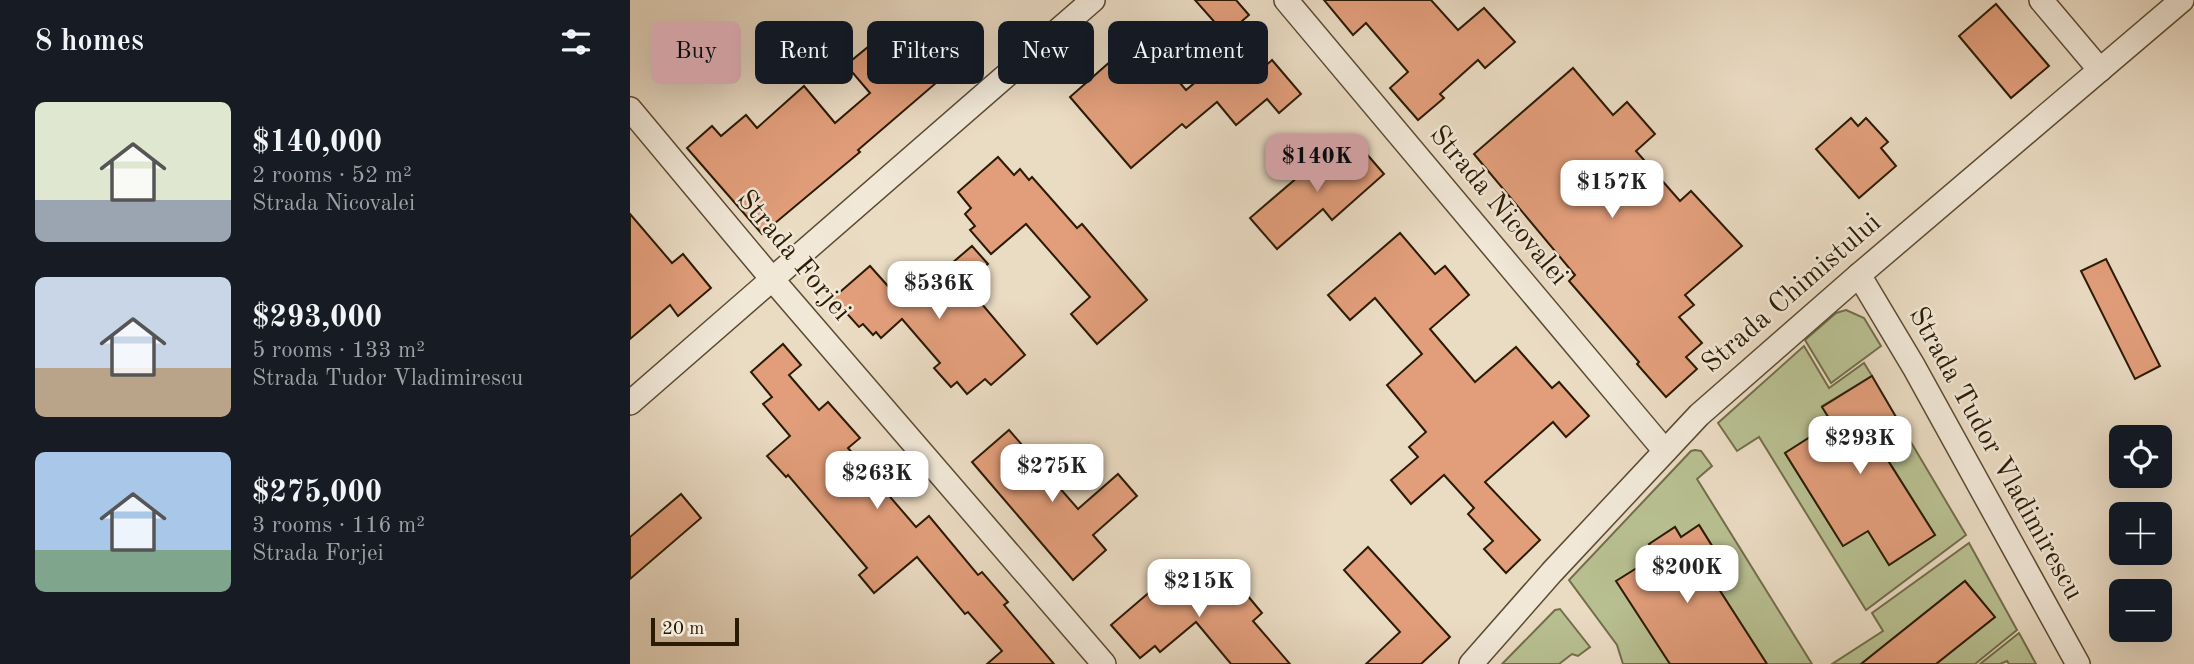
<!DOCTYPE html>
<meta charset="utf-8">
<style>
body{margin:0;font-family:"Old Standard TT",serif;background:#242831;color:#f1f3f6;height:100vh;display:flex;flex-direction:column;font-size:26px;white-space:nowrap}
*{box-sizing:border-box;margin:0}
p{font-size:23px;color:#9ea1a6}
.icon{flex:none;width:38px;height:38px;fill:none;stroke:currentColor;stroke-width:2;stroke-linecap:round;stroke-linejoin:round}
.map{position:relative;flex:1;overflow:hidden}
.sheet{display:flex;flex-direction:column;background:#171b24;width:630px}
.sheet>*{flex:none}
.top-card{position:absolute;left:21px;top:21px;width:665px;height:63px;display:flex;gap:14px}
.fabs{position:absolute;left:1479px;top:425px;display:grid;gap:14px}
.fabs a{display:grid;place-items:center;width:63px;height:63px;border-radius:10px;background:#171b24;box-shadow:0 7px 28px #0002;font-size:35px}
.scale{position:absolute;left:21px;bottom:18px;width:88px;box-sizing:border-box;padding-left:7px;border:4px solid #2b1b03;border-top:0;font-size:19px;line-height:24px;white-space:nowrap;color:#2b1b03;-webkit-text-stroke:5px #f1e8d8;paint-order:stroke}
.price{position:absolute;translate:-50% -60px;padding:0 16px;border-radius:14px;background:#fff;color:#222;font-size:23px;line-height:46px;filter:drop-shadow(0 2px 4px #0008)}
.price::after{content:'';position:absolute;left:50%;top:42px;width:21px;height:16px;margin-left:-10px;background:inherit;clip-path:polygon(0 0,100% 0,50% 100%)}
.price.on{background:#c59692;color:#111}
ul{padding:0;list-style:none}
li{display:flex;align-items:center;gap:21px;height:175px;padding:0 35px}
li span{display:grid;place-items:center;flex:none;width:196px;height:140px;border-radius:10px;color:#555}
li>.icon{margin-inline-start:auto}
span .icon{width:84px;height:84px;fill:#fffc;stroke-width:1}
li b{font-size:30px}
h2{display:flex;justify-content:space-between;align-items:center;height:84px;padding:0 35px;font-size:30px}
.chip{padding:0 24px;border-radius:10px;background:#171b24;box-shadow:0 7px 28px #0002;font-size:24px;line-height:63px}
.chip.on{background:#c59692;color:#111}
main{display:flex;flex:1;min-height:0}
.map>svg:first-child{display:block}
.green{fill:#b8c092;stroke:#726e4a;stroke-width:2}
.building{fill:#e29e7b;stroke:#2b1b03;stroke-width:2}
.lines{fill:none;stroke-linecap:round;stroke-linejoin:round}
.minor-casing{stroke:#5b4b33;stroke-width:26}
.minor{stroke:#f1e8d8;stroke-width:23}
.labels{text-anchor:middle;dominant-baseline:central;stroke-width:5;stroke-linejoin:round;paint-order:stroke}
.street-label{font-size:28px;fill:#2b1b03;stroke:#f1e8d8}
</style>
<main>
<section class="sheet">
<h2>8 homes<svg class="icon" aria-label="filters" viewBox="0 0 24 24"><path d="M4 7h16M4 17h16"/><circle cx="9" cy="7" r="2"/><circle cx="15" cy="17" r="2"/></svg></h2>
<ul>
<li><span style="background:linear-gradient(#dfe7d0 70%,#9aa5b1 0)"><svg class="icon" aria-label="home" viewBox="0 0 24 24"><path d="M3 11l9-7 9 7M6 9v11h12V9"/></svg></span><div><b>$140,000</b><p>2 rooms · 52 m²</p><p>Strada Nicovalei</p></div></li>
<li><span style="background:linear-gradient(#c9d6e8 65%,#b9a48a 0)"><svg class="icon" aria-label="home" viewBox="0 0 24 24"><path d="M3 11l9-7 9 7M6 9v11h12V9"/></svg></span><div><b>$293,000</b><p>5 rooms · 133 m²</p><p>Strada Tudor Vladimirescu</p></div></li>
<li><span style="background:linear-gradient(#a9c7e8 70%,#7fa58c 0)"><svg class="icon" aria-label="home" viewBox="0 0 24 24"><path d="M3 11l9-7 9 7M6 9v11h12V9"/></svg></span><div><b>$275,000</b><p>3 rooms · 116 m²</p><p>Strada Forjei</p></div></li>
</ul>
</section>
<div class="map">
<svg width="1564" height="664" viewBox="0 0 1564 664">
<rect width="100%" height="100%" fill="#eadbc3"/>
<filter id="stains"><feTurbulence type="fractalNoise" baseFrequency=".00286" numOctaves="4"/><feColorMatrix values="0 0 0 0 .2 0 0 0 0 .09 0 0 0 0 .02 0 0 0 .5 -.17"/></filter>
<radialGradient id="worn" r=".72"><stop offset=".6" stop-color="#630" stop-opacity="0"/><stop offset="1" stop-color="#630" stop-opacity=".3"/></radialGradient>
<!-- green -->
<g class="green">
<path d="M 1216,310 L 1234,318 L 1251,346 L 1201,383 L 1175,340 L 1206,313 Z"/>
<path d="M 1174,346 L 1199,388 L 1234,363 L 1242,376 L 1192,406 L 1202,423 L 1155,453 L 1213,546 L 1238,531 L 1259,564 L 1305,535 L 1246,441 L 1225,440 L 1266,417 L 1336,535 L 1236,610 L 1129,437 L 1107,451 L 1088,423 Z"/>
<path d="M 1065,450 L 1071,451 L 1082,466 L 1067,479 L 1182,664 L 1137,664 L 1075,568 L 1066,559 L 1084,549 L 1070,526 L 1051,537 L 1045,527 L 1020,544 L 1026,556 L 987,581 L 1040,664 L 993,664 L 987,645 L 939,580 L 1061,451 Z"/>
<path d="M 1339,543 L 1387,630 L 1345,664 L 1306,664 L 1364,617 L 1335,581 L 1231,664 L 1202,664 L 1253,631 L 1242,613 Z"/>
<path d="M 930,609 L 960,647 L 948,656 L 942,654 L 929,664 L 872,664 L 925,610 Z"/>
<path d="M 1389,633 L 1406,664 L 1379,664 L 1377,661 L 1370,664 L 1350,664 Z"/>
</g>
<!-- building -->
<g class="building">
<path d="M 565,0 L 606,0 L 619,15 L 596,35 Z"/>
<path d="M 694,0 L 801,0 L 828,30 L 854,8 L 885,42 L 855,68 L 848,60 L 810,94 L 814,98 L 788,120 L 760,88 L 778,72 L 736,23 L 723,35 Z"/>
<path d="M 1366,4 L 1419,66 L 1381,98 L 1329,36 Z"/>
<path d="M 502,27 L 556,90 L 611,44 L 632,69 L 642,60 L 671,94 L 649,113 L 637,99 L 606,125 L 587,102 L 556,128 L 552,124 L 501,168 L 440,97 L 491,52 L 484,43 Z"/>
<path d="M 249,38 L 272,65 L 290,50 L 313,77 L 228,150 L 230,152 L 132,234 L 57,148 L 82,126 L 91,136 L 116,115 L 127,128 L 174,86 L 205,123 L 240,93 L 216,65 Z"/>
<path d="M 943,68 L 983,115 L 997,102 L 1025,134 L 1006,151 L 1050,201 L 1061,191 L 1112,246 L 1055,295 L 1064,305 L 1049,317 L 1072,343 L 1056,357 L 1067,369 L 1036,397 L 1007,364 L 1009,362 L 939,281 L 945,275 L 844,154 Z"/>
<path d="M 1221,118 L 1228,126 L 1236,118 L 1258,142 L 1251,148 L 1266,166 L 1229,198 L 1186,149 Z"/>
<path d="M 710,141 L 726,160 L 735,152 L 754,174 L 702,220 L 693,209 L 647,249 L 620,218 Z"/>
<path d="M 368,157 L 384,175 L 390,169 L 399,180 L 402,177 L 447,228 L 452,224 L 517,300 L 467,344 L 441,314 L 460,297 L 396,224 L 361,254 L 340,230 L 345,226 L 335,214 L 341,208 L 328,192 Z"/>
<path d="M 0,214 L 42,263 L 53,254 L 81,288 L 48,316 L 40,305 L 0,339 Z"/>
<path d="M 770,233 L 805,274 L 815,266 L 839,295 L 800,329 L 845,382 L 886,347 L 922,388 L 929,382 L 959,416 L 936,437 L 923,422 L 855,482 L 910,540 L 876,573 L 854,549 L 863,541 L 838,514 L 844,508 L 814,475 L 781,504 L 761,480 L 788,457 L 779,447 L 796,432 L 757,385 L 792,354 L 745,298 L 720,320 L 698,295 Z"/>
<path d="M 342,246 L 358,264 L 335,284 L 395,355 L 361,385 L 355,379 L 337,394 L 327,382 L 321,387 L 304,368 L 310,363 L 272,319 L 251,338 L 246,332 L 243,335 L 233,324 L 229,327 L 203,298 L 240,266 L 274,304 Z"/>
<path d="M 1476,259 L 1530,366 L 1505,379 L 1451,271 Z"/>
<path d="M 153,344 L 171,365 L 159,375 L 189,410 L 198,402 L 230,438 L 218,448 L 286,527 L 299,516 L 348,575 L 352,572 L 378,602 L 374,605 L 424,664 L 357,664 L 372,651 L 338,612 L 335,614 L 287,557 L 244,593 L 229,575 L 237,568 L 158,475 L 156,477 L 137,456 L 160,436 L 133,404 L 142,397 L 121,372 Z"/>
<path d="M 1242,376 L 1266,417 L 1240,432 L 1305,535 L 1259,565 L 1238,531 L 1213,546 L 1155,453 L 1202,423 L 1192,407 Z"/>
<path d="M 379,430 L 448,509 L 488,474 L 507,496 L 463,535 L 476,550 L 443,580 L 342,462 Z"/>
<path d="M 51,494 L 71,518 L 0,579 L 0,537 Z"/>
<path d="M 1069,525 L 1084,549 L 1069,558 L 1137,664 L 1040,664 L 986,581 L 1026,556 L 1019,544 L 1045,527 L 1051,537 Z"/>
<path d="M 738,547 L 820,637 L 791,664 L 736,664 L 770,632 L 714,570 Z"/>
<path d="M 593,566 L 632,613 L 623,621 L 660,664 L 601,664 L 566,622 L 530,652 L 525,646 L 510,658 L 481,625 L 549,567 L 567,588 Z"/>
<path d="M 1335,581 L 1365,617 L 1306,664 L 1231,664 Z"/>
</g>
<g class="lines">
<!-- minor casing -->
<g class="minor-casing">
<g id="minor">
<path d="M 656,0 L 1035,451"/>
<path d="M 1411,0 L 1470,70"/>
<path d="M 0,109 L 142,279 L 474,664"/>
<path d="M 1229,275 L 1284,367 L 1448,664"/>
<path d="M 0,403 L 463,0"/>
<path d="M 841,664 L 922,572 L 1069,415 L 1229,275 L 1552,0"/>
</g>
</g>
<!-- minor -->
<use href="#minor" class="minor"/>
</g>
<g class="labels">
<!-- street labels -->
<g class="street-label">
<text transform="translate(868 206) rotate(50)">Strada Nicovalei</text>
<text transform="translate(163 256) rotate(50)">Strada Forjei</text>
<text transform="translate(1162 294) rotate(-41)">Strada Chimistului</text>
<text transform="translate(1365 454) rotate(61)">Strada Tudor Vladimirescu</text>
</g>
</g>
<rect width="100%" height="100%" filter="url(#stains)"/>
<rect width="100%" height="100%" fill="url(#worn)"/>
</svg>
<div class="fabs">
<a><svg class="icon" aria-label="locate" viewBox="0 0 24 24"><circle cx="12" cy="12" r="6"/><path d="M12 2v4M12 18v4M2 12h4M18 12h4"/></svg></a>
<a>+</a>
<a>−</a>
</div>
<div class="scale">20 m</div>
<b class="price on" style="left:687px;top:194px">$140K</b>
<b class="price" style="left:982px;top:220px">$157K</b>
<b class="price" style="left:309px;top:321px">$536K</b>
<b class="price" style="left:1230px;top:476px">$293K</b>
<b class="price" style="left:422px;top:504px">$275K</b>
<b class="price" style="left:247px;top:511px">$263K</b>
<b class="price" style="left:1057px;top:605px">$200K</b>
<b class="price" style="left:569px;top:619px">$215K</b>
<div class="top-card">
<a class="chip on">Buy</a>
<a class="chip">Rent</a>
<a class="chip">Filters</a>
<a class="chip">New</a>
<a class="chip">Apartment</a>
</div>
</div>
</main>
